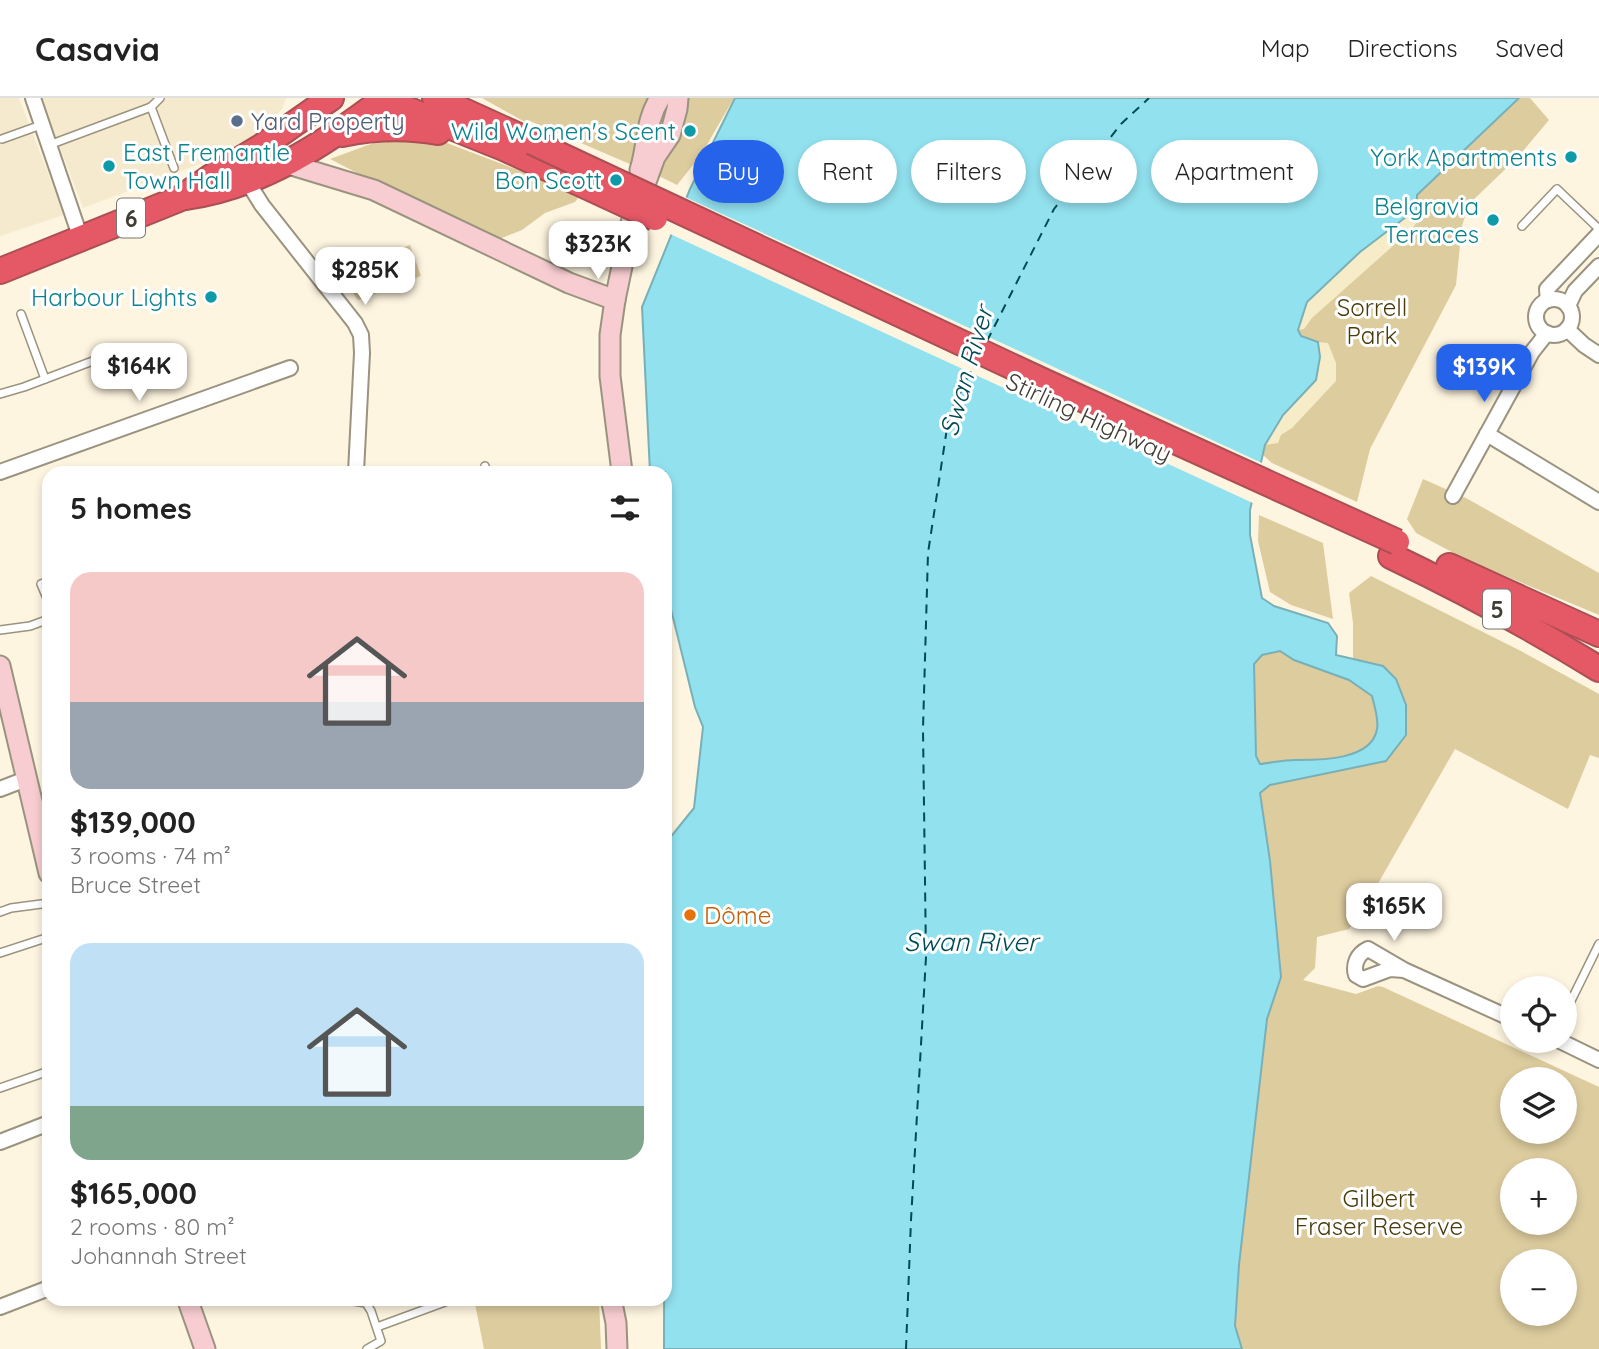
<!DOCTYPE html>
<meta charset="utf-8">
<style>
body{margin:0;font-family:Quicksand,sans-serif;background:#f6f6f6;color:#222;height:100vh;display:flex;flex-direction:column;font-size:26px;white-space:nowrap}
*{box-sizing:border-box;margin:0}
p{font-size:23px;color:#767676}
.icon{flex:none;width:38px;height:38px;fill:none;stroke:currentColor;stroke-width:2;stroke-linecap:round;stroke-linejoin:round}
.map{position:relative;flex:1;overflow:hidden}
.side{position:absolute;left:42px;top:368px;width:630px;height:840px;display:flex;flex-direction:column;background:#fff;border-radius:21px;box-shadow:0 4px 10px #0003}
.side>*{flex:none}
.guide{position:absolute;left:693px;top:42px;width:665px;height:63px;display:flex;gap:14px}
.fabs{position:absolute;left:1500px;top:878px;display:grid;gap:14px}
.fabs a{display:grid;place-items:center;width:77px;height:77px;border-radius:50%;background:#fff;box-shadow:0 4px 10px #0003;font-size:35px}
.price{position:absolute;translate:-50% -60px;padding:0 16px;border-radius:14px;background:#fff;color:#222;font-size:23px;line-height:46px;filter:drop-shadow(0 2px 4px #0008)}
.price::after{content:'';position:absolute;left:50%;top:42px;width:21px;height:16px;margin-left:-10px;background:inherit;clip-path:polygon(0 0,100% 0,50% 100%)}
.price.current{background:#2563eb;color:#fff}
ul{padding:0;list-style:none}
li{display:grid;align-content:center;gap:14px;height:371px;padding:0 28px}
li span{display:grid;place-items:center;height:217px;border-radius:21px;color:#555}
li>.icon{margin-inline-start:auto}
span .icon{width:126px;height:126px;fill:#fffc;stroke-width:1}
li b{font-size:30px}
h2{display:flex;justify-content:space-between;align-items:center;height:84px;padding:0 28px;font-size:30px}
.chip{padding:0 24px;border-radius:32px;background:#fff;box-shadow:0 4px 10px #0003;font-size:24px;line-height:63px}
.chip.current{background:#2563eb;color:#fff}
header{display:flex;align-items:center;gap:42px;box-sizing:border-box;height:98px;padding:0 35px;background:#fff;border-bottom:2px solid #e0e0e0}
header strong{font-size:33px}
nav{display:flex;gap:38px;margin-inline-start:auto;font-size:24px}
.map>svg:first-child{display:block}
.built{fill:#f5eace}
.green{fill:#ddcc9e;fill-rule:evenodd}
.sand{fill:#f6ecc7}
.water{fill:#92e1ef;stroke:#79b0b7;stroke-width:2;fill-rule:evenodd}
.pier{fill:#fef5e0}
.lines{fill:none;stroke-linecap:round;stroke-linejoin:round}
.stream{stroke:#79b0b7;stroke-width:4.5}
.ferry{stroke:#004a54;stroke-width:2;stroke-dasharray:9 7;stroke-linecap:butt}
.lane-casing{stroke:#9a937f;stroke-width:10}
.street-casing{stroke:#9a937f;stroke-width:18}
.secondary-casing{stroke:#9a937f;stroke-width:23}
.highway-casing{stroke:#ab4f54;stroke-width:28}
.lane{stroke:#fff;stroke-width:7}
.street{stroke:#fff;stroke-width:14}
.secondary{stroke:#f7cdd1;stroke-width:19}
.highway{stroke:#e55866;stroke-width:24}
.highway-bridge-casing{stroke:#ab4f54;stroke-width:28;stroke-linecap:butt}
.highway-bridge{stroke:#e55866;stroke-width:24}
.service-dot{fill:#5c6f8a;stroke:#fff;stroke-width:2.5}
.culture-dot{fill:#0f9aa8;stroke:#fff;stroke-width:2.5}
.food-dot{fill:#e8710a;stroke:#fff;stroke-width:2.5}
.labels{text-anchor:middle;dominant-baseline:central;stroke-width:6;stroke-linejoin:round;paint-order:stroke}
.shield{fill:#fff;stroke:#797771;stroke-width:2}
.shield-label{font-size:23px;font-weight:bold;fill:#403d34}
.service-label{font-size:24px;fill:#4e5e75;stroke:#fff;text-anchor:start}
.culture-label{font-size:24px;fill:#0d838f;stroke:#fff;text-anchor:end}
.park-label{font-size:24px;fill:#4a3b0c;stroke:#fff}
.street-label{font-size:24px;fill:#403d34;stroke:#fff}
.food-label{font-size:24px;fill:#c56008;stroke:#fff;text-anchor:start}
.water-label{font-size:26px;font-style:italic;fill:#004a54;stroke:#fff}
</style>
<header>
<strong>Casavia</strong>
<nav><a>Map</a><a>Directions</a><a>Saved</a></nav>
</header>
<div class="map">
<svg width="1599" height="1251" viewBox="0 0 1599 1251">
<rect width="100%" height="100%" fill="#fef5e0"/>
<!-- built -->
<g class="built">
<path d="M 0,0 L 19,0 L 64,117 L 0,138 Z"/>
<path d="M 41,0 L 286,0 L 282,11 L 269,26 L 252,40 L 221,58 L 83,110 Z"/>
</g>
<!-- green -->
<g class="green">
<path d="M 482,0 L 650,0 C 637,23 641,43 632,67 L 530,23 L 525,24 Z"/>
<path d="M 686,0 L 734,0 L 701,57 L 677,87 L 655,76 Z"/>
<path d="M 1519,0 L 1530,0 L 1549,22 L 1517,60 L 1469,106 L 1462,128 L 1456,187 L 1370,351 L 1357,404 L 1272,365 L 1263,357 C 1267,335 1283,317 1298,302 L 1301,238 L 1298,232 L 1417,114 L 1417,97 Z"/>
<path d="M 396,40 L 439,42 L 581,96 L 575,104 L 545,115 L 522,132 L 499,141 L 382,88 L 330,61 L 379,43 Z"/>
<path d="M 410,147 L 421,178 L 358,202 L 337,174 Z"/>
<path d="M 1423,381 L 1466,400 L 1599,475 L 1599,517 L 1465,461 L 1416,435 L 1407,421 Z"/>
<path d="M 1259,417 L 1323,445 L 1333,521 L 1291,507 L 1270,494 L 1258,443 Z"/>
<path d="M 1371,478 L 1521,553 L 1599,596 L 1599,660 L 1590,657 L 1568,711 L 1455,651 L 1372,796 L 1349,831 L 1317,839 L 1315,870 L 1303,882 L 1356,896 L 1378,888 L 1383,889 L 1599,989 L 1599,1251 L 1242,1251 L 1235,1228 L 1239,1167 L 1267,921 L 1281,879 L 1260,695 L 1270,687 L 1386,663 L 1383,568 L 1353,561 L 1353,525 L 1349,495 ZM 1512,982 L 1564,982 L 1564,1034 L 1512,1034 ZM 1512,1073 L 1564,1073 L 1564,1125 L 1512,1125 ZM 1512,1164 L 1564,1164 L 1564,1216 L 1512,1216 Z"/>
<path d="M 1280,553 L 1294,562 L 1349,582 L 1373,598 C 1374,608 1379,622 1377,631 C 1372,662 1321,662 1298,662 C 1286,661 1272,665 1260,666 L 1256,658 L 1254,566 L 1262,557 Z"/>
<path d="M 474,1201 L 599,1201 L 601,1251 L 484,1251 Z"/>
</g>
<!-- sand -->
<g class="sand">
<path d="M 1417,114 L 1419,121 L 1412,131 L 1312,220 L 1304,231 L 1298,232 L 1306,204 L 1360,154 L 1406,119 Z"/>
<path d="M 1318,244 L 1328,245 L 1336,265 L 1336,283 L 1292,330 L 1281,337 L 1278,345 L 1265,347 L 1283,317 L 1316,282 L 1320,259 Z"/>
</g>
<!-- water -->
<path class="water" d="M 735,0 L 1519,0 L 1417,97 L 1417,114 L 1406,119 L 1360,154 L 1307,204 L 1298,232 L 1301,238 L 1318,244 L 1320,259 L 1316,282 L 1283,317 L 1265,347 L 1250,412 L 1250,437 L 1262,500 L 1274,508 L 1328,525 L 1337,538 L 1336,557 L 1383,568 L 1396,581 L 1406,607 L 1406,637 L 1386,663 L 1270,687 L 1260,695 L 1270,763 L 1281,879 L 1267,921 L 1239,1167 L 1235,1228 L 1242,1251 L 664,1251 L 665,764 L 669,741 L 694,710 L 703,629 L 695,609 L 665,487 L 665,374 L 650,374 L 642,209 L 690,91 ZM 1280,553 L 1294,562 L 1349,582 L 1372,598 C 1374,607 1379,621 1377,631 C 1372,662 1321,662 1298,662 C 1286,661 1272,665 1260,666 L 1256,658 L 1254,566 L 1262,557 Z"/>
<!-- pier -->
<path class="pier" d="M 683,98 L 1264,366 L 1255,406 L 668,135 Z"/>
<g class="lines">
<!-- stream -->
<path class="stream" d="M 665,744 L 668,747"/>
<!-- ferry -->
<g class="ferry">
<path d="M 987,243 L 1054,111 L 1121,26 L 1149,0"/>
<path d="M 906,1251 L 911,1122 L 926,859 L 923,631 L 928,455 L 949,317 L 976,263"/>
</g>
<!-- lane casing -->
<g class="lane-casing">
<g id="lane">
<path d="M 151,9 L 160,0"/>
<path d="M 2,41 L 41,27"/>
<path d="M 49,47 L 151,9 L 174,70"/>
<path d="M 1522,128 L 1557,91 L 1599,131"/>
<path d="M 21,216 L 45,281"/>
<path d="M 0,296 L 24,289 L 98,261"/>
<path d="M 485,368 L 487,374"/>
<path d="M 49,483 L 41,486 L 49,505"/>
<path d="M 0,532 L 30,528 L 49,521"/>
<path d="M 0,814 L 11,810 L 49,805"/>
<path d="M 0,855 L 49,839"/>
<path d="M 1564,917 L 1599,846"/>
<path d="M 0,990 L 49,973"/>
<path d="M 349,1200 L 353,1203 L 366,1205 L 371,1213 L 381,1243 L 367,1251"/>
<path d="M 377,1229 L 445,1204"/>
</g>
</g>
<!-- street casing -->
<g class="street-casing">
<g id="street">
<path d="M 33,0 L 81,141"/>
<path d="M 247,83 L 262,107 L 355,225 L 361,237 L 362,255 L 356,374"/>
<circle cx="1554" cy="219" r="18"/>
<path d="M 1548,202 L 1547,191 L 1599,136"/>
<path d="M 1568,208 L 1575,193 L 1599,168"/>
<path d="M 1567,231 L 1584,247 L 1599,257"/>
<path d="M 1487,336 L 1599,404"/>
<path d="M 0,374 L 290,270"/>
<path d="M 1453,398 L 1532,254 L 1547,235"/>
<path d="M 0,691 L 26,681"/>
<path d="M 1404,872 L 1390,871 L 1363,881 L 1356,877 C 1353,867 1357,856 1368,851 L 1404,872 L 1512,921"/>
<path d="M 1560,943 L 1599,962"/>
<path d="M 0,1044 L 49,1025"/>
<path d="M 0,1209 L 49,1190"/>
</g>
</g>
<!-- secondary casing -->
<g class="secondary-casing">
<g id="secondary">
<path d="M 285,65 L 374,92 L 569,185 L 615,202"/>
<path d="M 640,72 C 648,47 645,23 660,0"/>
<path d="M 622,374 L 610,278 L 610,237 L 615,202 L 631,125 L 655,59 L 670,37 L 677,11 L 678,0"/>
<path d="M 0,568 L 49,775"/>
<path d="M 187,1200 L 205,1251"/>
<path d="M 611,1200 L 616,1225 L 617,1251"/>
</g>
</g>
<!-- highway casing -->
<g class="highway-casing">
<g id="highway">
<path d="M 379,0 L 504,50 L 575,83"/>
<path d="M 435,0 L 532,44"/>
<path d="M 342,36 C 375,29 405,28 438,34"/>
<path d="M 185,99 C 260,89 326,45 385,0"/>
<path d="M 0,173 L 181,100 L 211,79 L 261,49 L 331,0"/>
<path d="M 1391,458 C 1462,492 1531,529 1599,571"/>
<path d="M 1449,468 L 1599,536"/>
</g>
</g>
<!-- lane -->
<use href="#lane" class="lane"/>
<!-- street -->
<use href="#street" class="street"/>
<!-- secondary -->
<use href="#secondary" class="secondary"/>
<!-- highway -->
<use href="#highway" class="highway"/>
<!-- highway-bridge casing -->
<g class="highway-bridge-casing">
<g id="highway-bridge">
<path d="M 532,44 L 1045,284 L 1397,444"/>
<path d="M 575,83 L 655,120"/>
</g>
</g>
<!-- highway-bridge -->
<use href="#highway-bridge" class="highway-bridge"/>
</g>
<!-- markers -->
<circle class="service-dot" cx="237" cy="23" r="7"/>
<g class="culture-dot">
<circle cx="690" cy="33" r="7"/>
<circle cx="1571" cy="59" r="7"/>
<circle cx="109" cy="68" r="7"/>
<circle cx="616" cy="82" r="7"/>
<circle cx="1493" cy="122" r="7"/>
<circle cx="211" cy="199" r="7"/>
</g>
<circle class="food-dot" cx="690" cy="817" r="7"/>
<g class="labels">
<!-- shield labels -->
<g class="shield">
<rect x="117" y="100.5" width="28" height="39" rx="5"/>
<rect x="1483" y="491.5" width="28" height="39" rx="5"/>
</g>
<g class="shield-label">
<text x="131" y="120">6</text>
<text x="1497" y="511">5</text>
</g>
<!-- service labels -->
<g class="service-label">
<text x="251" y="23">Yard Property</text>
</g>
<!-- culture labels -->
<g class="culture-label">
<text x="676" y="33">Wild Women's Scent</text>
<text x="123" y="54" text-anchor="start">East Fremantle<tspan x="123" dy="28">Town Hall</tspan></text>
<text x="1557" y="59">York Apartments</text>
<text x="602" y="82">Bon Scott</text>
<text x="1479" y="108">Belgravia<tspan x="1479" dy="28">Terraces</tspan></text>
<text x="197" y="199">Harbour Lights</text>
</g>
<!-- park labels -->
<g class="park-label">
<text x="1372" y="209">Sorrell<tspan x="1372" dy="28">Park</tspan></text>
<text x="1379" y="1100">Gilbert<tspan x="1379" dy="28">Fraser Reserve</tspan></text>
</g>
<!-- street labels -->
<g class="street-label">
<text transform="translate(1089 319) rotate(25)">Stirling Highway</text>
</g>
<!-- food labels -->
<g class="food-label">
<text x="704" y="817">Dôme</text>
</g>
<!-- water labels -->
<g class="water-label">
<text transform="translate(966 273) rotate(-74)">Swan River</text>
<text x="971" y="843">Swan River</text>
</g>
</g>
</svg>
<div class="fabs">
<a><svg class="icon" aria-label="locate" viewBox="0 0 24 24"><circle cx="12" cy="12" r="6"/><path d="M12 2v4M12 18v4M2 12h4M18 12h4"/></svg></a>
<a><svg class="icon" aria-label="layers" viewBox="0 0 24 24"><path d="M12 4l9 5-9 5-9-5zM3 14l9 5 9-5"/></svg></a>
<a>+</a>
<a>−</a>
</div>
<b class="price" style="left:598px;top:183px">$323K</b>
<b class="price" style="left:365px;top:209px">$285K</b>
<b class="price" style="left:139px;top:305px">$164K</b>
<b class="price current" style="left:1484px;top:306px">$139K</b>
<b class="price" style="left:1394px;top:845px">$165K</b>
<div class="guide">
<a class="chip current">Buy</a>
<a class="chip">Rent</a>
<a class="chip">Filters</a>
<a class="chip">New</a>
<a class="chip">Apartment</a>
</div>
<section class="side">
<h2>5 homes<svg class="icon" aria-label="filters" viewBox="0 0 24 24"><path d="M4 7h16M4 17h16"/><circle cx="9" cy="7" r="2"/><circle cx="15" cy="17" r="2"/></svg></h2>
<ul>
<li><span style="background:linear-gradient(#f6c9c9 60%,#9aa5b1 0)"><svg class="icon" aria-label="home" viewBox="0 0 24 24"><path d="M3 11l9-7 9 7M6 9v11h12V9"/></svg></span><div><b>$139,000</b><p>3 rooms · 74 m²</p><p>Bruce Street</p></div></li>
<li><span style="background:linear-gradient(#bfe0f5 75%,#7fa58c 0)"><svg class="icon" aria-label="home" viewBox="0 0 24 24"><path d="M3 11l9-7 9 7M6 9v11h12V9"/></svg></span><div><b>$165,000</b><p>2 rooms · 80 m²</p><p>Johannah Street</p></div></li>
</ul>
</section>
</div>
